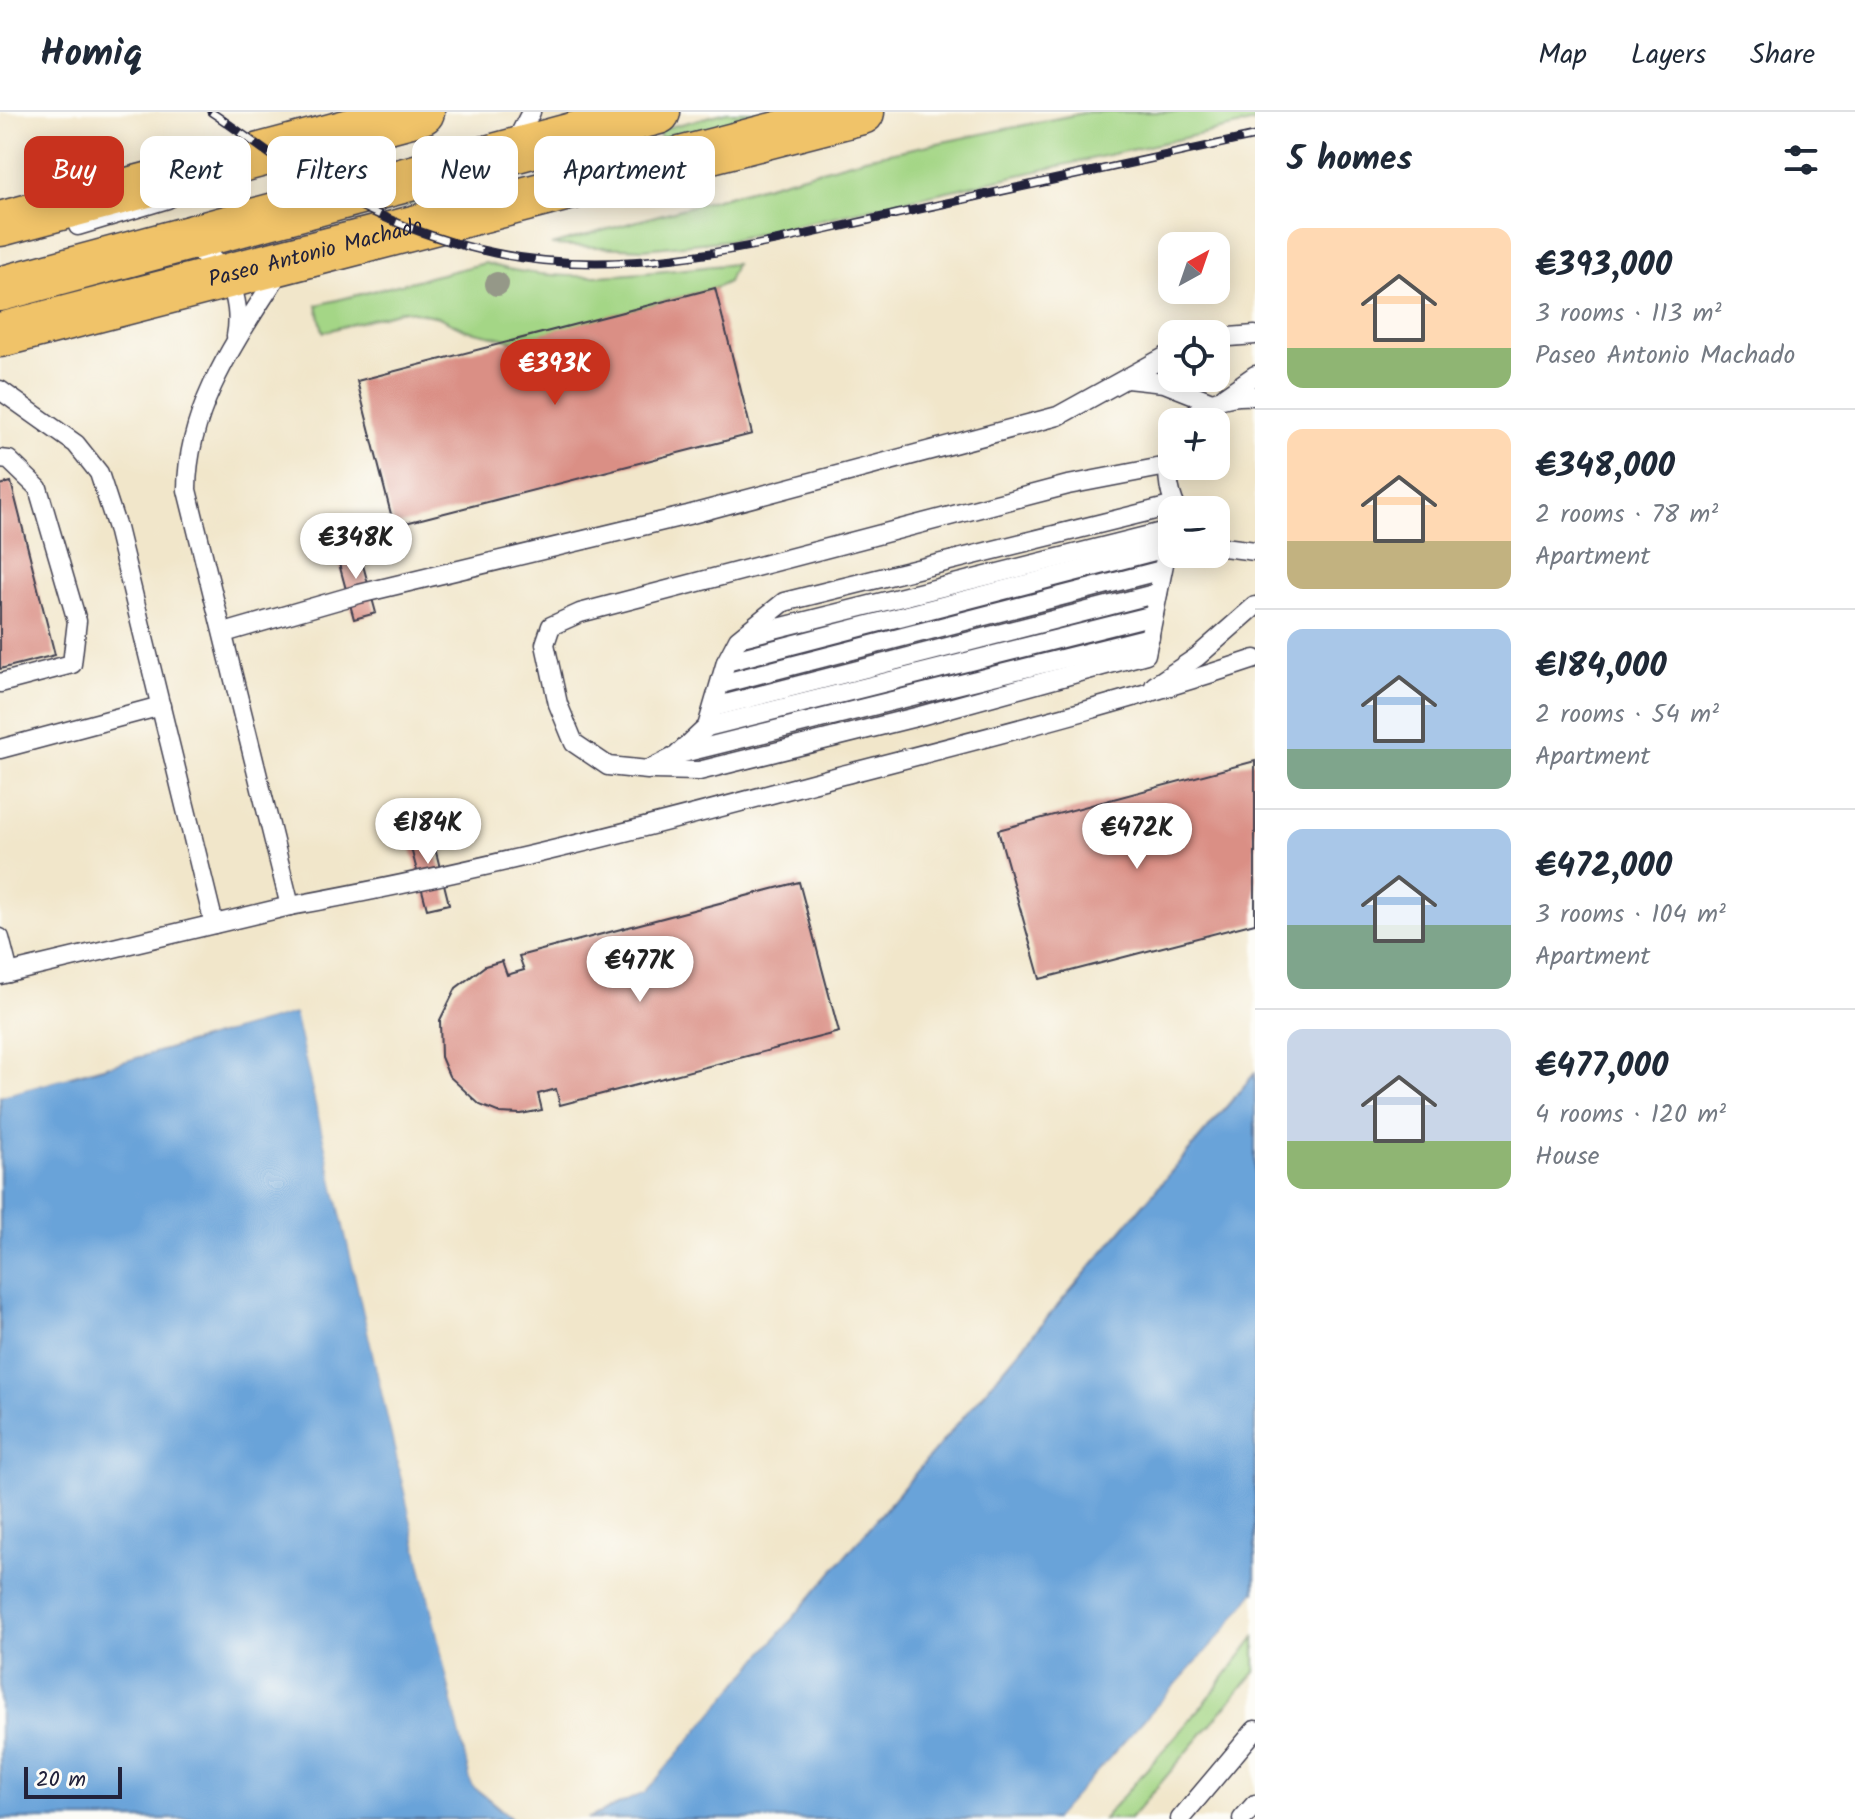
<!DOCTYPE html>
<meta charset="utf-8">
<style>
body{margin:0;font-family:Kalam,sans-serif;background:#f2f2f3;color:#1f2937;height:100vh;display:flex;flex-direction:column;font-size:30px;white-space:nowrap}
*{box-sizing:border-box;margin:0}
p{font-size:26px;color:#747a83}
.icon{flex:none;width:44px;height:44px;fill:none;stroke:currentColor;stroke-width:2;stroke-linecap:round;stroke-linejoin:round}
.map{position:relative;flex:1;overflow:hidden}
.details{display:flex;flex-direction:column;background:#fff;width:600px}
.details>*{flex:none}
.top-card{position:absolute;left:24px;top:24px;width:760px;height:72px;display:flex;gap:16px}
.needle{width:52px;rotate:40deg}
.buttons{position:absolute;left:1158px;top:120px;display:grid;gap:16px}
.buttons a{display:grid;place-items:center;width:72px;height:72px;border-radius:16px;background:#fff;box-shadow:0 4px 20px #0003;font-size:40px}
.scale{position:absolute;left:24px;bottom:20px;width:98px;box-sizing:border-box;padding-left:8px;border:4px solid #22223b;border-top:0;font-size:22px;line-height:28px;white-space:nowrap;color:#22223b;-webkit-text-stroke:6px #fdfcf7;paint-order:stroke}
.price{position:absolute;translate:-50% -68px;padding:0 18px;border-radius:28px;background:#fff;color:#222;font-size:26px;line-height:52px;filter:drop-shadow(0 2px 4px #0008)}
.price::after{content:'';position:absolute;left:50%;top:48px;width:24px;height:18px;margin-left:-12px;background:inherit;clip-path:polygon(0 0,100% 0,50% 100%)}
.price.current{background:#c8321e;color:#fff}
ul{padding:0;list-style:none}
li{display:flex;align-items:center;gap:24px;height:200px;padding:0 32px}
li+li{border-top:2px solid #e0e1e3}
li span{display:grid;place-items:center;flex:none;width:224px;height:160px;border-radius:16px;color:#555}
li>.icon{margin-inline-start:auto}
span .icon{width:96px;height:96px;fill:#fffc;stroke-width:1}
li b{font-size:34px}
h2{display:flex;justify-content:space-between;align-items:center;height:96px;padding:0 32px;font-size:34px}
.pill{padding:0 28px;border-radius:16px;background:#fff;box-shadow:0 4px 20px #0003;font-size:28px;line-height:72px}
.pill.current{background:#c8321e;color:#fff}
header{display:flex;align-items:center;gap:48px;box-sizing:border-box;height:112px;padding:0 40px;background:#fff;border-bottom:2px solid #e0e1e3}
header strong{font-size:38px}
nav{display:flex;gap:44px;margin-inline-start:auto;font-size:28px}
main{display:flex;flex:1;min-height:0}
.map>svg:first-child{display:block}
.green{fill:#a4d686;stroke:#637c60;stroke-width:2}
.water{fill:#69a3d9;stroke:#46628a;stroke-width:2}
.pier{fill:#f1e6ca}
.building{fill:#da8f85}
.lines{fill:none;stroke-linecap:round;stroke-linejoin:round}
.service-casing{stroke:#413f50;stroke-width:21}
.primary-casing{stroke:#413f50;stroke-width:47}
.service{stroke:#fff;stroke-width:18}
.primary{stroke:#f0c369;stroke-width:44}
.rail-casing{stroke:#22223b;stroke-width:9}
.rail{stroke:#fdfcf7;stroke-width:6;stroke-dasharray:18;stroke-linecap:butt}
.tree{fill:#959888}
.labels{text-anchor:middle;dominant-baseline:central;stroke-width:6;stroke-linejoin:round;paint-order:stroke}
.street-label{font-size:22px;fill:#22223b;stroke:#fdfcf7}
</style>
<header>
<strong>Homiq</strong>
<nav><a>Map</a><a>Layers</a><a>Share</a></nav>
</header>
<main>
<div class="map">
<svg width="1255" height="1707" viewBox="0 0 1255 1707">
<rect width="100%" height="100%" fill="#fdfcf7"/>
<filter id="ink" filterUnits="userSpaceOnUse"><feTurbulence type="fractalNoise" baseFrequency=".0125" numOctaves="2"/><feDisplacementMap in="SourceGraphic" scale="16" xChannelSelector="R" yChannelSelector="G"/><feConvolveMatrix kernelMatrix="1 2 1 2 8 2 1 2 1" color-interpolation-filters="sRGB"/></filter>
<filter id="wash" filterUnits="userSpaceOnUse"><feTurbulence type="fractalNoise" baseFrequency=".006" numOctaves="4" result="noise"/><feDisplacementMap in="SourceGraphic" scale="32" xChannelSelector="R" yChannelSelector="G"/><feGaussianBlur stdDeviation="1.8" result="paint"/><feColorMatrix in="noise" values="0 0 0 0 0 0 0 0 0 0 0 0 0 0 0 0 0 1.4 0 .05"/><feComposite in="paint" operator="in"/></filter>
<g filter="url(#wash)">
<rect width="100%" height="100%" fill="#f1e6ca"/>
<!-- green -->
<g class="green">
<path d="M 727,0 L 779,0 L 662,29 L 658,18 Z"/>
<path d="M 1088,0 L 1255,0 L 1255,10 L 730,128 L 644,137 L 551,133 L 865,46 Z"/>
<path d="M 629,27 L 632,35 L 397,96 L 381,91 Z"/>
<path d="M 349,101 L 358,107 L 254,136 L 249,131 Z"/>
<path d="M 485,151 C 564,176 654,159 735,152 L 728,170 L 715,176 L 516,229 L 466,218 L 439,205 L 404,198 L 323,220 L 317,193 Z"/>
<path d="M 1255,1525 L 1255,1560 L 1130,1707 L 1103,1707 L 1203,1593 Z"/>
</g>
<!-- water -->
<g class="water">
<path d="M 295,901 L 472,1673 L 512,1707 L 0,1707 L 0,984 Z"/>
<path d="M 1255,961 L 1255,1480 L 1224,1520 L 1055,1707 L 587,1707 L 645,1680 Z"/>
</g>
<!-- pier -->
<g class="pier">
<path d="M 294,897 L 299,900 L 476,1671 L 516,1707 L 472,1673 L 295,901 L 205,926 L 204,922 Z"/>
<path d="M 180,929 L 181,932 L 110,953 L 108,949 Z"/>
<path d="M 1255,957 L 645,1680 L 583,1707 L 642,1677 Z"/>
<path d="M 68,961 L 69,965 L 0,984 L 0,980 Z"/>
<path d="M 1255,1480 L 1255,1486 L 1227,1523 L 1060,1707 L 1055,1707 L 1224,1520 Z"/>
</g>
<g id="blocks">
<!-- building -->
<g class="building">
<path d="M 715,176 L 752,322 L 394,414 L 357,269 Z"/>
<path d="M 11,370 L 55,543 L 0,557 L 0,373 Z"/>
<path d="M 357,431 L 376,501 L 354,507 L 335,437 Z"/>
<path d="M 1255,649 L 1255,811 L 1040,867 L 998,718 Z"/>
<path d="M 429,712 L 449,792 L 427,797 L 406,717 Z"/>
<path d="M 799,770 L 839,920 L 560,993 L 556,977 L 538,982 L 542,998 L 521,1002 L 500,1001 L 480,993 L 449,964 L 441,945 L 440,908 L 456,876 L 485,854 L 502,849 L 507,863 L 524,858 L 519,844 Z"/>
</g>
</g>
</g>
<g filter="url(#ink)">
<use href="#blocks" fill-opacity="0" stroke="#413f50" stroke-width="2"/>
<g class="lines">
<!-- service casing -->
<g class="service-casing">
<g id="service">
<path d="M 514,33 L 531,0"/>
<path d="M 78,114 L 168,87"/>
<path d="M 186,137 C 227,140 243,190 236,224"/>
<path d="M 1216,226 L 1255,223"/>
<path d="M 1127,267 L 1164,271 L 1212,290"/>
<path d="M 0,278 L 76,332 L 99,361 L 117,416 L 214,812"/>
<path d="M 1225,284 L 1255,263"/>
<path d="M 1186,310 C 1203,289 1230,282 1255,284"/>
<path d="M 1172,335 C 1166,358 1167,376 1177,398"/>
<path d="M 0,347 L 9,348 L 38,376 L 77,509 L 72,552 L 0,571"/>
<path d="M 1167,354 L 1068,373 L 580,501 L 551,514 L 545,532 L 558,592 L 574,631 L 608,654 L 648,658 L 676,644 L 707,615 L 726,550 L 738,527 L 784,490 L 1175,393"/>
<path d="M 1216,434 L 1255,439"/>
<path d="M 224,521 L 359,482 L 688,403 L 1058,304 L 1172,241"/>
<path d="M 746,524 L 1170,418"/>
<path d="M 726,550 L 1166,436"/>
<path d="M 721,572 L 1162,458"/>
<path d="M 1154,574 L 1197,545 L 1255,494"/>
<path d="M 714,595 L 1158,481"/>
<path d="M 707,615 L 1154,503"/>
<path d="M 0,637 L 161,594"/>
<path d="M 683,641 L 1150,525"/>
<path d="M 653,658 L 699,659 L 920,604 L 1146,542 L 1172,412"/>
<path d="M 290,794 C 473,761 652,714 831,666 C 973,629 1115,594 1255,547"/>
<path d="M 0,826 L 9,861"/>
<path d="M 0,863 L 290,794 L 187,378 C 187,294 239,224 282,156"/>
<path d="M 1180,1707 L 1255,1618"/>
<path d="M 1242,1707 L 1255,1692"/>
</g>
</g>
<!-- primary casing -->
<g class="primary-casing">
<g id="primary">
<path d="M 0,112 L 422,0"/>
<path d="M 0,177 L 658,0"/>
<path id="s1" d="M 0,223 L 862,0"/>
</g>
</g>
<!-- service -->
<use href="#service" class="service"/>
<!-- primary -->
<use href="#primary" class="primary"/>
<!-- rail casing -->
<g class="rail-casing">
<path id="rail" d="M 211,0 C 231,13 250,28 270,42 C 337,87 416,125 495,141 C 632,170 768,130 901,101 C 1019,75 1137,50 1255,24"/>
</g>
<!-- rail -->
<use href="#rail" class="rail"/>
</g>
<!-- trees -->
<circle class="tree" cx="497" cy="172" r="12"/>
</g>
<g class="labels">
<!-- street labels -->
<g class="street-label">
<text stroke="none"><textPath href="#s1" startOffset="326">Paseo Antonio Machado</textPath></text>
</g>
</g>
</svg>
<div class="buttons">
<a><svg class="needle" viewBox="-14 -14 28 28"><path d="M0-13l5 13h-10z" fill="#e53935"/><path d="M0 13l5-13h-10z" fill="#747a83"/></svg></a>
<a><svg class="icon" aria-label="locate" viewBox="0 0 24 24"><circle cx="12" cy="12" r="6"/><path d="M12 2v4M12 18v4M2 12h4M18 12h4"/></svg></a>
<a>+</a>
<a>−</a>
</div>
<div class="scale">20 m</div>
<b class="price current" style="left:555px;top:295px">€393K</b>
<b class="price" style="left:356px;top:469px">€348K</b>
<b class="price" style="left:428px;top:754px">€184K</b>
<b class="price" style="left:1137px;top:759px">€472K</b>
<b class="price" style="left:640px;top:892px">€477K</b>
<div class="top-card">
<a class="pill current">Buy</a>
<a class="pill">Rent</a>
<a class="pill">Filters</a>
<a class="pill">New</a>
<a class="pill">Apartment</a>
</div>
</div>
<section class="details">
<h2>5 homes<svg class="icon" aria-label="filters" viewBox="0 0 24 24"><path d="M4 7h16M4 17h16"/><circle cx="9" cy="7" r="2"/><circle cx="15" cy="17" r="2"/></svg></h2>
<ul>
<li><span style="background:linear-gradient(#ffd9b3 75%,#8fb573 0)"><svg class="icon" aria-label="home" viewBox="0 0 24 24"><path d="M3 11l9-7 9 7M6 9v11h12V9"/></svg></span><div><b>€393,000</b><p>3 rooms · 113 m²</p><p>Paseo Antonio Machado</p></div></li>
<li><span style="background:linear-gradient(#ffd9b3 70%,#c2b280 0)"><svg class="icon" aria-label="home" viewBox="0 0 24 24"><path d="M3 11l9-7 9 7M6 9v11h12V9"/></svg></span><div><b>€348,000</b><p>2 rooms · 78 m²</p><p>Apartment</p></div></li>
<li><span style="background:linear-gradient(#a9c7e8 75%,#7fa58c 0)"><svg class="icon" aria-label="home" viewBox="0 0 24 24"><path d="M3 11l9-7 9 7M6 9v11h12V9"/></svg></span><div><b>€184,000</b><p>2 rooms · 54 m²</p><p>Apartment</p></div></li>
<li><span style="background:linear-gradient(#a9c7e8 60%,#7fa58c 0)"><svg class="icon" aria-label="home" viewBox="0 0 24 24"><path d="M3 11l9-7 9 7M6 9v11h12V9"/></svg></span><div><b>€472,000</b><p>3 rooms · 104 m²</p><p>Apartment</p></div></li>
<li><span style="background:linear-gradient(#c9d6e8 70%,#8fb573 0)"><svg class="icon" aria-label="home" viewBox="0 0 24 24"><path d="M3 11l9-7 9 7M6 9v11h12V9"/></svg></span><div><b>€477,000</b><p>4 rooms · 120 m²</p><p>House</p></div></li>
</ul>
</section>
</main>
